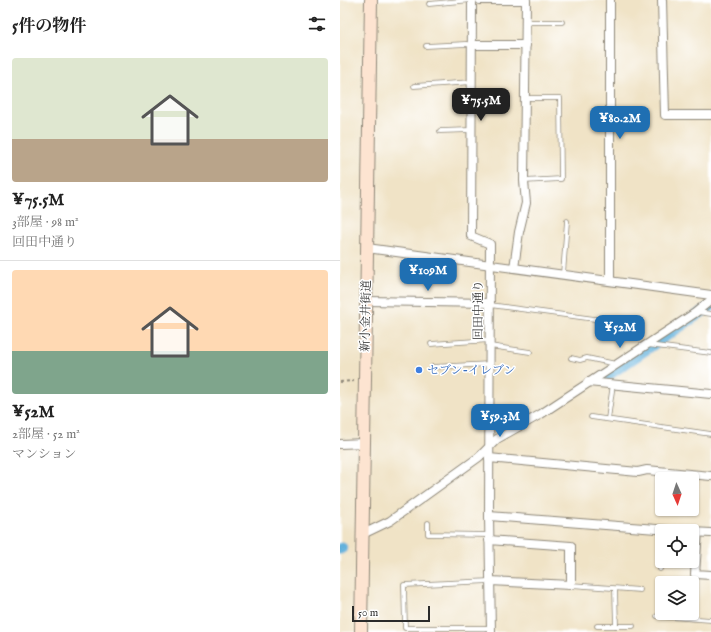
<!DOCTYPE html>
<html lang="ja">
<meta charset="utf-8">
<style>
body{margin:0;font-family:"IM FELL English","Noto Serif JP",serif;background:#f6f6f6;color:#222;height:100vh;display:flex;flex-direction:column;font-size:15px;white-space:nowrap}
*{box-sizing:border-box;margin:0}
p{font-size:13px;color:#767676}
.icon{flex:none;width:22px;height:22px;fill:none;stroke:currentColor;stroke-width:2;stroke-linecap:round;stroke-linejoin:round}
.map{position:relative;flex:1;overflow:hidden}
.panel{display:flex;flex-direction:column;background:#fff;width:340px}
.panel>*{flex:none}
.needle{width:26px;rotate:177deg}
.tools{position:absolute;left:315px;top:472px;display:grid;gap:8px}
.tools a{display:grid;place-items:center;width:44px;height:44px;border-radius:4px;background:#fff;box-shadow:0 1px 3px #0004;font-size:20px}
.scale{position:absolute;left:12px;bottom:10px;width:78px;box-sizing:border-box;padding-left:4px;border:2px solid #2b2b2b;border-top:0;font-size:11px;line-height:14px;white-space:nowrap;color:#2b2b2b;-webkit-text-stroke:3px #fff;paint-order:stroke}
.price{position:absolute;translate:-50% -34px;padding:0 9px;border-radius:8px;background:#1f6fb2;color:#fff;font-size:13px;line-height:26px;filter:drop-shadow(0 1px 2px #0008)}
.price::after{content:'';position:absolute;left:50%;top:24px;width:12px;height:9px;margin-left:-6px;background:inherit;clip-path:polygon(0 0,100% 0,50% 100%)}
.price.active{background:#222;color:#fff}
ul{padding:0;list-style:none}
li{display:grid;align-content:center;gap:8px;height:212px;padding:0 12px}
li+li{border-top:1px solid #e0e0e0}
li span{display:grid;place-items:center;height:124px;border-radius:4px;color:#555}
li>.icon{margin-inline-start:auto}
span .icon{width:72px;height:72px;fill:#fffc;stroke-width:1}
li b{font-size:17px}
h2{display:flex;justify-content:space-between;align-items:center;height:48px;padding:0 12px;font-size:17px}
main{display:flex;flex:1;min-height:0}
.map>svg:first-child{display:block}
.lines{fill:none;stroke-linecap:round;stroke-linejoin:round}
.canal{stroke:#62b1dc;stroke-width:11}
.service-casing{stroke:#8e8778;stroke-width:5.5}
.minor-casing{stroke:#8e8778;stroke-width:10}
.secondary-casing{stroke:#8e8778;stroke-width:14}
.path{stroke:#8e8778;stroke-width:2;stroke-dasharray:3 3;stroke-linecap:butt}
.service{stroke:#fff;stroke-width:4}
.minor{stroke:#fff;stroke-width:8}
.secondary{stroke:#fde4d1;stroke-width:12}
.shop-dot{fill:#3f7fe0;stroke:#fff;stroke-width:1.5}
.labels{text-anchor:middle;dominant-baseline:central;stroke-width:3;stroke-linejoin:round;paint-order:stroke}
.street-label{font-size:12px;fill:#2b2b2b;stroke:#fff}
.shop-label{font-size:12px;fill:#366cbe;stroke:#fff;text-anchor:start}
</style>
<main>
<section class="panel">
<h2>5件の物件<svg class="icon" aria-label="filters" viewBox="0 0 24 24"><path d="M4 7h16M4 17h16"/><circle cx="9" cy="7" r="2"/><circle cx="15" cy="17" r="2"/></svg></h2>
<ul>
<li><span style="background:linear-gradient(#dfe7d0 65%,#b9a48a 0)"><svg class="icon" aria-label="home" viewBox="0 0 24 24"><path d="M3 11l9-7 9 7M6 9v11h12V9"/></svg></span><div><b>¥75.5M</b><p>3部屋 · 98 m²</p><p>回田中通り</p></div></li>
<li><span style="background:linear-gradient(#ffd9b3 65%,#7fa58c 0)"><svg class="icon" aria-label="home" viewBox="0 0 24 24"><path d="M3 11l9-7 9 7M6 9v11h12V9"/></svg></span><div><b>¥52M</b><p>2部屋 · 52 m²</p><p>マンション</p></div></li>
</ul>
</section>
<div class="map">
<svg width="371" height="632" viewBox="0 0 371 632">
<rect width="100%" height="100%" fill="#fff"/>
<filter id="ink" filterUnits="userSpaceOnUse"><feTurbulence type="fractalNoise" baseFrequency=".025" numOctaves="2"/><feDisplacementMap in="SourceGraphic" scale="8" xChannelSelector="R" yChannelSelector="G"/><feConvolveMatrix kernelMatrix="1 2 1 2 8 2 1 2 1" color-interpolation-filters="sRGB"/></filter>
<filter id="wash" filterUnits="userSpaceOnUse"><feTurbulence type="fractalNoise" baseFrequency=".012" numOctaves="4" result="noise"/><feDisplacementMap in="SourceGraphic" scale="16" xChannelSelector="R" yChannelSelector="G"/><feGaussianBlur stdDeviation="0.9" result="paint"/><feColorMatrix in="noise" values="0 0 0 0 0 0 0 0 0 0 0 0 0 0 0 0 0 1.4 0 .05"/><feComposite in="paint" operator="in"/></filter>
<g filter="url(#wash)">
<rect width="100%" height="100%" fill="#f0e3c6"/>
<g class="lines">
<!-- canal -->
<g class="canal">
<path d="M 267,376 L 371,306"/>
<path d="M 0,549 L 2,548"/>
</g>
</g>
</g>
<g filter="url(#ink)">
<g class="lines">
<!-- service casing -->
<g class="service-casing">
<g id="service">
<path d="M 89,4 L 131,0"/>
<path d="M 186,22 L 222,22"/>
<path d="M 86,46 L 126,44 L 132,45"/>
<path d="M 74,86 L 132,82"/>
<path d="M 100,131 L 131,130"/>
<path d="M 184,181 L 221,179 L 220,98 L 185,98"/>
<path d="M 223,274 L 227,221"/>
<path d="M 150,305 L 292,324"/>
<path d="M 358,312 L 371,314"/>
<path d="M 91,344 L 150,340"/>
<path d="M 308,345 L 371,353"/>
<path d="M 150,346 L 190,352"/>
<path d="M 231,358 L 240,360 L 247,358 L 276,364"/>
<path d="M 92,367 L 150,364"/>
<path d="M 251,417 L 371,434"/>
<path d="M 268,419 L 273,384"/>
<path d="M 88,523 L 88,534 L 149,535"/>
<path d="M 320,569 L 321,530"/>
<path d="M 150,581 L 64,585 L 65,628 L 151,628"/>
<path d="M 231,585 L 300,590"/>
<path d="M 275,589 L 276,626"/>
<path d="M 317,616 L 371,620"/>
<path d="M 257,626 L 293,626"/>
</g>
</g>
<!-- minor casing -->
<g class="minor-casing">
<g id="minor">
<path d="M 132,0 L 131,236 L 150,244 L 149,516 L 151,632"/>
<path d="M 140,0 L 186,0 L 184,181 L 186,203 L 179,232 L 174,268"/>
<path d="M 270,0 L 270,280"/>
<path d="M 322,0 L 325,115 L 371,115"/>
<path d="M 132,45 L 186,45"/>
<path d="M 27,248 L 371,295"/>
<path d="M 26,301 L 150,303"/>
<path d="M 248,382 L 371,394"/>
<path d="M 0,444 L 25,443"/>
<path d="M 149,458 L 298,472 L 307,470 L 371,476"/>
<path d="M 149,516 L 342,531"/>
<path d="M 352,532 L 371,533"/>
<path d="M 358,532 L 355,574 L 371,575"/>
<path d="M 23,534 L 50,521 L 139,457 L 157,439 L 201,414 L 355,313 L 371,300"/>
<path d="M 149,540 L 231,546 L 231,585 L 150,581"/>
</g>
</g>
<!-- secondary casing -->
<g class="secondary-casing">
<path id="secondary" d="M 21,632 L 31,0"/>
</g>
<!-- path -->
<path class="path" d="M 0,382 L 14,381"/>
<!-- service -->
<use href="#service" class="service"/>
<!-- minor -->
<use href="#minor" class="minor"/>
<!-- secondary -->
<use href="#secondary" class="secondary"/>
</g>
</g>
<!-- markers -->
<circle class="shop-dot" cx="79" cy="370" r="4"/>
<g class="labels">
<!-- street labels -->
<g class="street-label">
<text transform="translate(138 310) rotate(-90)">回田中通り</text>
<text transform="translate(26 316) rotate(-89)">新小金井街道</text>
</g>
<!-- shop labels -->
<g class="shop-label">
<text x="87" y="370">セブン-イレブン</text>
</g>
</g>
</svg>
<div class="tools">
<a><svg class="needle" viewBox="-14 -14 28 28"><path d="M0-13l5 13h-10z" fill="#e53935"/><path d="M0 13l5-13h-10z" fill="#767676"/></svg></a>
<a><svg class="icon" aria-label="locate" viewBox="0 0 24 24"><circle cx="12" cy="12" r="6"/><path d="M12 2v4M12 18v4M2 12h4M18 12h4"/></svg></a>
<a><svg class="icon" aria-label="layers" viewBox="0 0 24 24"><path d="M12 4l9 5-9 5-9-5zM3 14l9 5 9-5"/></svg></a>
</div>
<div class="scale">50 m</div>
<b class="price active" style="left:141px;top:122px">¥75.5M</b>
<b class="price" style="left:280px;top:140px">¥80.2M</b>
<b class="price" style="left:88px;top:292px">¥109M</b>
<b class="price" style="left:280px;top:349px">¥52M</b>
<b class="price" style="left:160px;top:438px">¥59.3M</b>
</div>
</main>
